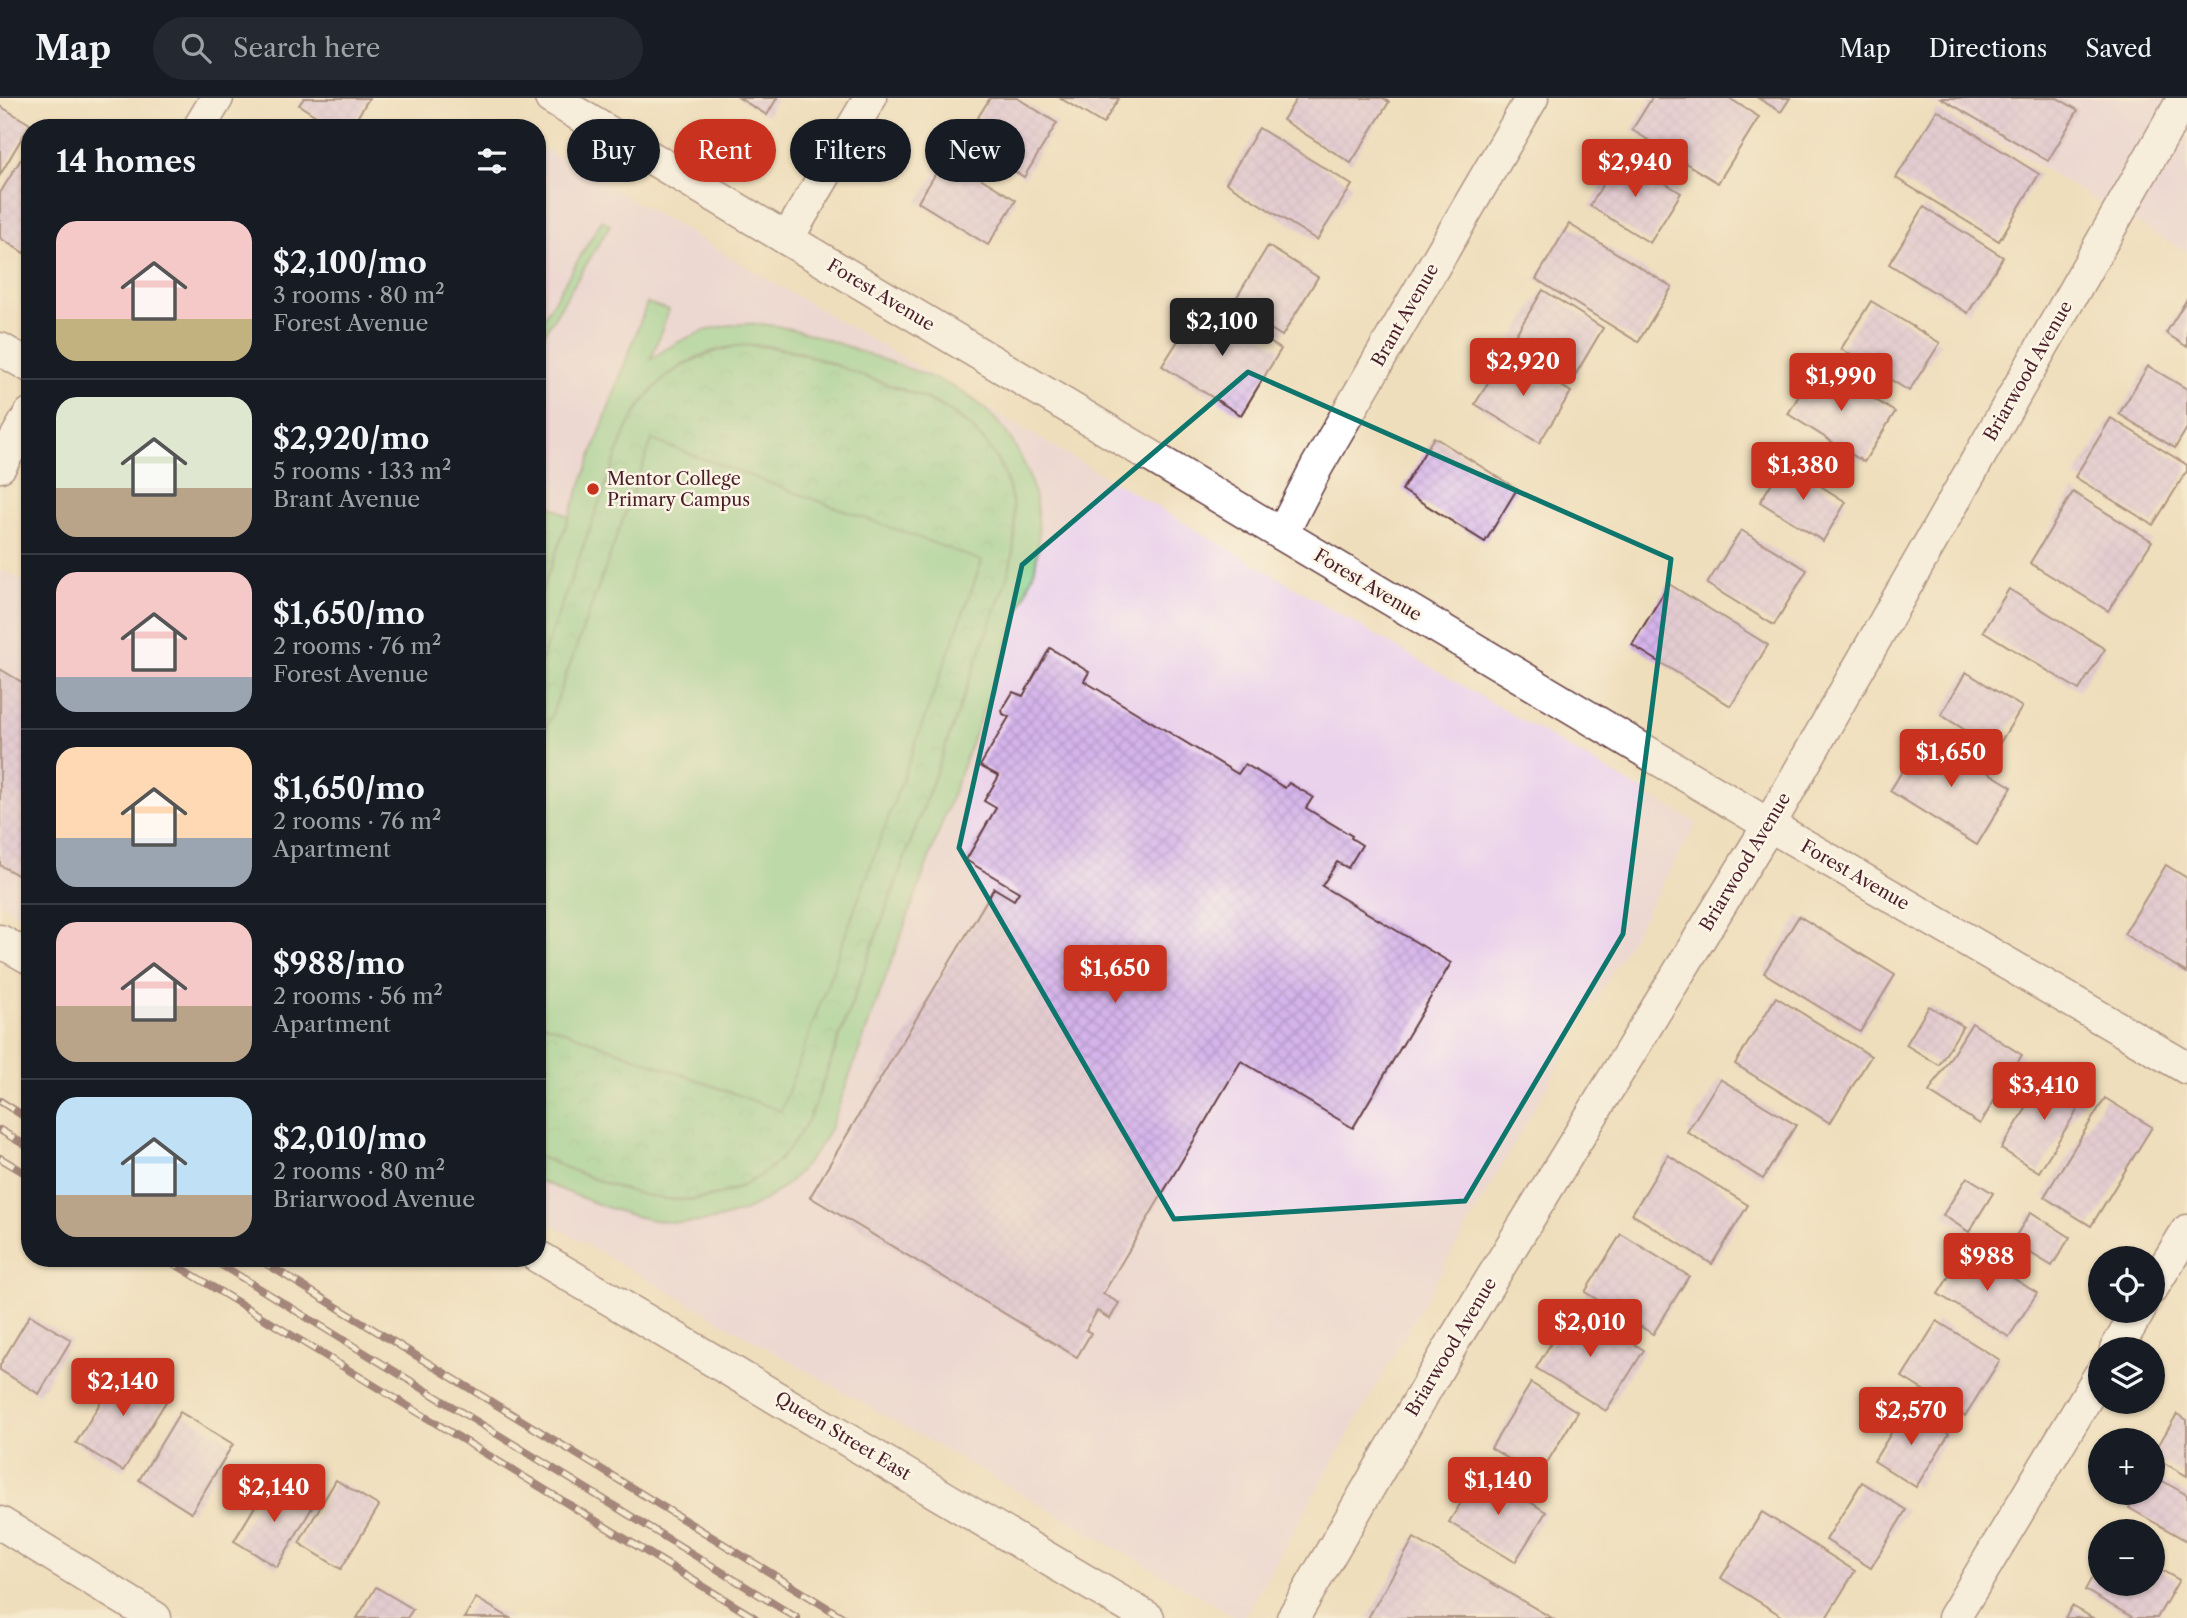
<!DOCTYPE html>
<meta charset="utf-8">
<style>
body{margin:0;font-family:"Libre Caslon Text",serif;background:#242831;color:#f1f3f6;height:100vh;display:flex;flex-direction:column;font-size:26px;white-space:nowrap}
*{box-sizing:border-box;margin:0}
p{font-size:23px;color:#9ea1a6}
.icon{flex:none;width:38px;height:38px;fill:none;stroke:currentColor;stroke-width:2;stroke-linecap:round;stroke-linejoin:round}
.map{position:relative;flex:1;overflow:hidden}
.details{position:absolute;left:21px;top:21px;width:525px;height:1148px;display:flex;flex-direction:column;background:#171b24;border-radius:28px;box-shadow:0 2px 5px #0004}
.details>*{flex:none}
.top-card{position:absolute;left:567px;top:21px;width:665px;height:63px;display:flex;gap:14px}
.fabs{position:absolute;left:2088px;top:1148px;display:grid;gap:14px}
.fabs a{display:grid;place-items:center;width:77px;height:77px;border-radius:50%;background:#171b24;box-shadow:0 2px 5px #0004;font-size:35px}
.price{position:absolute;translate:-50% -60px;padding:0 16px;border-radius:7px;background:#c8321e;color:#fff;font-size:23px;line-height:46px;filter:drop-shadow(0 2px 4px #0008)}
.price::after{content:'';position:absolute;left:50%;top:42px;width:21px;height:16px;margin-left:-10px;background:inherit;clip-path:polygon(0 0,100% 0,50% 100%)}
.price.current{background:#222;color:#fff}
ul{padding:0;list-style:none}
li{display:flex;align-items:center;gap:21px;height:175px;padding:0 35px}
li+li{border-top:2px solid #363941}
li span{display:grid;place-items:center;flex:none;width:196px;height:140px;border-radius:21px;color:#555}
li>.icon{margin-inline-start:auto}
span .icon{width:84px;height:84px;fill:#fffc;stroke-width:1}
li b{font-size:30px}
h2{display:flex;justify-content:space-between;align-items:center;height:84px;padding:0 35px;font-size:30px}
.chip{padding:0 24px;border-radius:32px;background:#171b24;box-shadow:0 2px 5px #0004;font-size:24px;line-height:63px}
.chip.current{background:#c8321e;color:#fff}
header{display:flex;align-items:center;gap:42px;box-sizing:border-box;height:98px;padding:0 35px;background:#171b24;border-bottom:2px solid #363941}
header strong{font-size:33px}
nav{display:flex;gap:38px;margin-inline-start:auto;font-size:24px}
.search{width:490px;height:63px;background:#242831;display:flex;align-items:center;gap:18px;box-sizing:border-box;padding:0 24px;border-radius:38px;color:#9ea1a6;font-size:26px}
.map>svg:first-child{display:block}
.built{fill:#ead1ec}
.park{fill:url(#park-crowns);stroke:#67785e;stroke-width:2}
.garden{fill:#84d291;stroke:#67785e;stroke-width:2}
.building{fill:url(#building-cross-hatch)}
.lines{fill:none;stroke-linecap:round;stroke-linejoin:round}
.minor-casing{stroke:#633c41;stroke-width:35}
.minor{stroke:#fff;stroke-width:32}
.rail-casing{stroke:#4a1f2b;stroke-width:8}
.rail{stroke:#fcf5e5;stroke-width:5;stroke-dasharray:16;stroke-linecap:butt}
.marked{fill:none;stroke:#0f766e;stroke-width:5;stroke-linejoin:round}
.poi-dot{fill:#c8321e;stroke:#fcf5e5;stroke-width:2.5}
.labels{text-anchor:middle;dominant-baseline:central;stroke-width:5;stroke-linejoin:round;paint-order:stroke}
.street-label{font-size:18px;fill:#4a1f2b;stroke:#fcf5e5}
.poi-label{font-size:18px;fill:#4a1f2b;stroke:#fcf5e5;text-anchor:start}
</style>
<header>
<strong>Map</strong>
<div class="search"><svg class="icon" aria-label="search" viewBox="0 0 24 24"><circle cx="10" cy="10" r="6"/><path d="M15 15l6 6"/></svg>Search here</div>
<nav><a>Map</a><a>Directions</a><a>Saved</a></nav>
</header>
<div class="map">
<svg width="2187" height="1520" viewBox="0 0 2187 1520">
<defs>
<pattern id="park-crowns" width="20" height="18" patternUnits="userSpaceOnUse" patternTransform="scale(1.75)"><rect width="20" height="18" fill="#84d291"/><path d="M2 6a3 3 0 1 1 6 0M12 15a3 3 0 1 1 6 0" fill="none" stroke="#74b47d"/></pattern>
<pattern id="building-cross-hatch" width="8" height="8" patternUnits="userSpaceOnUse" patternTransform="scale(1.75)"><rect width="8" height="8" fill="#d5b4eb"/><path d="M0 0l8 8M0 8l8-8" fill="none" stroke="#b89aca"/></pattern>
</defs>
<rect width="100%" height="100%" fill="#fcf5e5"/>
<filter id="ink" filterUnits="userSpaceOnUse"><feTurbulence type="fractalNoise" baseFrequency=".0143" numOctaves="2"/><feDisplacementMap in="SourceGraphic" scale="14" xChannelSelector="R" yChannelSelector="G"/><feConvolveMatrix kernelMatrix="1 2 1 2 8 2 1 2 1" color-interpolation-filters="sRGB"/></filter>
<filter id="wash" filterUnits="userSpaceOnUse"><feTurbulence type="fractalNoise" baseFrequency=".00686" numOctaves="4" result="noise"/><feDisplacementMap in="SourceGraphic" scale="28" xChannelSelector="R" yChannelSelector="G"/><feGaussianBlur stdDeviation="1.57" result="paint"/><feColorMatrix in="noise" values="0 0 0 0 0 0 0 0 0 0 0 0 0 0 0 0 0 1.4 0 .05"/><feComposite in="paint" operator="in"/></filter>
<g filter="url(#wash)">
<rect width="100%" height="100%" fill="#efdebc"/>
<!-- built -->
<g class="built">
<path d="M 1924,0 L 2187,0 L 2187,154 L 2096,102 Z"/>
<path d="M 537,46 L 1697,725 L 1244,1520 L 1238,1520 L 537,1118 Z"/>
<path d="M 3,472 L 30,487 L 30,823 L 0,806 L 0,476 Z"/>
</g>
<!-- park -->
<g class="park">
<path d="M 741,247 C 789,248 821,262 864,278 C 892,289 923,297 948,313 C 1008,350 1027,415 1007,480 L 809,1022 C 777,1082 715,1112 648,1098 C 613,1091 572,1071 537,1058 L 537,573 L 622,343 C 645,285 682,259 741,247 Z"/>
<path d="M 537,399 L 569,419 L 537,507 Z"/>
</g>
<!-- garden -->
<g class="garden">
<path d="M 602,122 L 610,127 L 537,248 L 537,231 Z"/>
<path d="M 647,205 L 669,212 L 651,261 C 734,203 787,227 873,258 C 900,268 928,276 953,289 C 1019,324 1049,398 1035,470 L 831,1029 C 794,1097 733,1135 654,1122 C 616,1116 574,1096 537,1082 L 537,1058 C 573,1072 610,1090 648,1098 C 723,1115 786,1076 815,1007 L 1007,480 C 1027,415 1009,351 950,313 C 923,296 891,288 861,277 C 837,268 812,256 786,251 C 712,235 649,273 622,343 L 537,573 L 537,507 Z"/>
<path d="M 652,342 L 982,463 L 781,1013 L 537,923 L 537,657 Z"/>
</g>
<g id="blocks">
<!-- building -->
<g class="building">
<path d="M 304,0 L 369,0 L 351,30 L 335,30 L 299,7 Z"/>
<path d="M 739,0 L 777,0 L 767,17 Z"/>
<path d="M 990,0 L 1017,0 L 1057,25 L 1024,79 L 964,42 Z"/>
<path d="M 1060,0 L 1119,0 L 1103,26 Z"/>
<path d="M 1297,0 L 1383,0 L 1389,4 L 1351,65 L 1283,22 Z"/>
<path d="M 1652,0 L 1729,0 L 1759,19 L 1718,85 L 1632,32 Z"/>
<path d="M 1758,0 L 1790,0 L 1781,14 Z"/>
<path d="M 1941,0 L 2057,0 L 2078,12 L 2048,63 Z"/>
<path d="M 0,8 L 30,26 L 0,77 Z"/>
<path d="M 1937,12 L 2039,76 L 1999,143 L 1896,80 Z"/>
<path d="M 1259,30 L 1352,87 L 1317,142 L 1226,85 Z"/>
<path d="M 1620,57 L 1681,95 L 1650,145 L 1590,108 Z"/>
<path d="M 946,59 L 1016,102 L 988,147 L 918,104 Z"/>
<path d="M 21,61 L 30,66 L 30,145 L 24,155 L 0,140 L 0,95 Z"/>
<path d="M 1924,109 L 2003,159 L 1968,215 L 1889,166 Z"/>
<path d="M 1569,126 L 1672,189 L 1638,244 L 1536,181 Z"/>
<path d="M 1268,148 L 1318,179 L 1282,238 L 1232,207 Z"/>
<path d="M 1543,192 L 1603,230 L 1574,279 L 1513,241 Z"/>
<path d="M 2187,201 L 2187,249 L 2166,235 Z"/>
<path d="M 1203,203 L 1281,251 L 1241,317 L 1162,268 Z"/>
<path d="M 1871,203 L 1940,245 L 1909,293 L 1841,251 Z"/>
<path d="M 1507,254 L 1571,294 L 1539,345 L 1475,306 Z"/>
<path d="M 1818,266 L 1895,314 L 1864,364 L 1788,316 Z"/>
<path d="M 2148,268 L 2187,291 L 2187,330 L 2175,350 L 2119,316 Z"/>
<path d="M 2111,320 L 2187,367 L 2187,373 L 2153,427 L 2075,379 Z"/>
<path d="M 1434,339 L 1517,391 L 1485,444 L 1402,392 Z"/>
<path d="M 1784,365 L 1846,404 L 1823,443 L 1760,404 Z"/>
<path d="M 2073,394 L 2152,443 L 2108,513 L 2030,465 Z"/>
<path d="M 1741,432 L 1807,472 L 1774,527 L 1707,486 Z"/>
<path d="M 1669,486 L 1768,547 L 1731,608 L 1632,547 Z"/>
<path d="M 2009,491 L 2105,551 L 2079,592 L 1983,533 Z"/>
<path d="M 1050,550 L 1089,574 L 1084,583 L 1238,676 L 1245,666 L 1285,690 L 1289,685 L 1313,699 L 1306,710 L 1352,738 L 1351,740 L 1362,747 L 1348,770 L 1337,764 L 1322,788 L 1451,865 L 1353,1030 L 1241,963 L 1103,1196 L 1119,1205 L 1110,1221 L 1097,1213 L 1086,1232 L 1091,1235 L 1077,1259 L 810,1099 L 994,790 L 1014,802 L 1019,794 L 966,762 L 996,710 L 984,703 L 999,678 L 980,668 L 1009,619 L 1003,616 L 1002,612 L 1013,594 L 1023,598 Z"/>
<path d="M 0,571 L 30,589 L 30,784 L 0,767 Z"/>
<path d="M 1966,574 L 2022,609 L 1996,651 L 1941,617 Z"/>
<path d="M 1925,636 L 2012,689 L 1977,747 L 1890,693 Z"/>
<path d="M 2166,767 L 2187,780 L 2187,875 L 2124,836 Z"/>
<path d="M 1799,818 L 1895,877 L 1860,934 L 1764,875 Z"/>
<path d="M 1776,899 L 1871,958 L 1830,1025 L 1735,966 Z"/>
<path d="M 1929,908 L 1963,928 L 1939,967 L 1906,947 Z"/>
<path d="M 1972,925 L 2022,957 L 1980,1026 L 1929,994 Z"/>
<path d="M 2048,975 L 2086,998 L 2039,1074 L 2001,1051 Z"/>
<path d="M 1720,981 L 1796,1027 L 1763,1081 L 1687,1034 Z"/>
<path d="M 2105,1000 L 2152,1029 L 2091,1128 L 2044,1099 Z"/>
<path d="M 1668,1057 L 1748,1107 L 1712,1166 L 1632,1116 Z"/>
<path d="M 1967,1079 L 1993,1095 L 1969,1134 L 1943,1117 Z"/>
<path d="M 2031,1114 L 2070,1139 L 2052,1168 L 2012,1144 Z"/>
<path d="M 1621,1136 L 1689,1178 L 1653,1236 L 1585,1194 Z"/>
<path d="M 1966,1151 L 2037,1195 L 2009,1239 L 1938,1196 Z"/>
<path d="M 1573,1209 L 1644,1252 L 1606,1313 L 1536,1270 Z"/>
<path d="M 30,1217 L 71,1242 L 39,1296 L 0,1272 L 0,1267 Z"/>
<path d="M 1937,1223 L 2000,1262 L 1965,1318 L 1902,1279 Z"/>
<path d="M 123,1267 L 170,1297 L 123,1373 L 76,1345 Z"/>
<path d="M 1531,1285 L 1578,1314 L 1538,1379 L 1491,1350 Z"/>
<path d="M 1907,1309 L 1949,1336 L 1916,1389 L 1874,1363 Z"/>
<path d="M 180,1314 L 233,1346 L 191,1415 L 139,1382 Z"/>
<path d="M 2177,1316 L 2187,1322 L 2187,1378 L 2152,1358 Z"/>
<path d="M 1481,1373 L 1546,1414 L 1515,1464 L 1449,1424 Z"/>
<path d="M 2152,1377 L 2187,1397 L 2187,1443 L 2129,1410 L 2138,1395 L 2152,1395 Z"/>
<path d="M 271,1382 L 313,1408 L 277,1469 L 234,1443 Z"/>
<path d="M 336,1382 L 379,1408 L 341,1471 L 299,1445 Z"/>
<path d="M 1862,1384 L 1906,1412 L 1871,1470 L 1826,1442 Z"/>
<path d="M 1762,1414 L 1855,1473 L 1826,1520 L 1785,1520 L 1721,1480 Z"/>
<path d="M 1414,1440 L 1457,1465 L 1552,1520 L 1368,1520 Z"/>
<path d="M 2100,1465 L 2100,1486 L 2152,1486 L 2152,1467 L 2179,1482 L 2157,1520 L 2134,1520 L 2085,1492 Z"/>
<path d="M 376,1489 L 413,1511 L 407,1520 L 357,1520 Z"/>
<path d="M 476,1500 L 510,1520 L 464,1520 Z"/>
<path d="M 2072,1508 L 2093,1520 L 2065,1520 Z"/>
</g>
</g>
</g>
<g filter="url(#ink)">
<use href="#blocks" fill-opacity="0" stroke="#633c41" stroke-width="2"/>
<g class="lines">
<!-- minor casing -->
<g class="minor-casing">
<g id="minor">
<path d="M 551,0 L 1769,727 L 2187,970"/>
<path d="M 199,30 L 217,0"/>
<path d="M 787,141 L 870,0"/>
<path d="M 0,251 L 30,268"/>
<path d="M 0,368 L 30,316"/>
<path d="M 1282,436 L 1317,368 L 1532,0"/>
<path d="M 0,843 L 30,860"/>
<path d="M 537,1158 L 1148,1520"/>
<path d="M 2152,1190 L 2187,1133"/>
<path d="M 2116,1251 L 2139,1213"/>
<path d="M 0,1425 L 155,1520"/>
<path d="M 1293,1520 L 1456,1239 L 1769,727 L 2184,0"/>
<path d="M 1954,1520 L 2100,1277"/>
</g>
</g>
<!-- minor -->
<use href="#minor" class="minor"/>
<!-- rail casing -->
<g class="rail-casing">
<g id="rail">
<path d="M 0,1003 L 30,1022"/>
<path d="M 0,1032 L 30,1050"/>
<path d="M 0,1060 L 30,1078"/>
<path d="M 165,1160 L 755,1520"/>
<path d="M 210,1160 L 797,1520"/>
<path d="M 257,1160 L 844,1520"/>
</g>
</g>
<!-- rail -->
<use href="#rail" class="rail"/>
</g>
</g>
<!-- marked area -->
<path d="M0 0H2187V1520H0ZM 1248,274 L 1671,461 L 1623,836 L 1465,1103 L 1174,1121 L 959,750 L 1022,467 Z" fill="#efdebc" fill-opacity=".55" fill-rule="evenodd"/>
<path class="marked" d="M 1248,274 L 1671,461 L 1623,836 L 1465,1103 L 1174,1121 L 959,750 L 1022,467 Z"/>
<!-- markers -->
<circle class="poi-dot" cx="593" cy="391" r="7"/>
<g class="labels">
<!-- street labels -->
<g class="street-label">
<text transform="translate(881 197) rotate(31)">Forest Avenue</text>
<text transform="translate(1405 217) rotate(-60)">Brant Avenue</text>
<text transform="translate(2028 273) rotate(-60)">Briarwood Avenue</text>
<text transform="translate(1368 487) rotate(31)">Forest Avenue</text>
<text transform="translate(1745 764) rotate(-59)">Briarwood Avenue</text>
<text transform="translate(1855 777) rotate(30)">Forest Avenue</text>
<text transform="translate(1451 1249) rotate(-59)">Briarwood Avenue</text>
<text transform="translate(843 1338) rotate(31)">Queen Street East</text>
</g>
<!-- poi labels -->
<g class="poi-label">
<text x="607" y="381">Mentor College<tspan x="607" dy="21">Primary Campus</tspan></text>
</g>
</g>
</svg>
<div class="fabs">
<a><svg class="icon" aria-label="locate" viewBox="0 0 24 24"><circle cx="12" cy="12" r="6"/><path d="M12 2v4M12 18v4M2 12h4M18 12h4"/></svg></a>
<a><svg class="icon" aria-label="layers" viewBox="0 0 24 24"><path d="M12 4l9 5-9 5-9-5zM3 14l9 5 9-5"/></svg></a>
<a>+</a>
<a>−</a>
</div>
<b class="price" style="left:1635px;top:101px">$2,940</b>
<b class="price current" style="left:1222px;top:260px">$2,100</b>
<b class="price" style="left:1523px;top:300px">$2,920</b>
<b class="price" style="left:1841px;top:315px">$1,990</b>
<b class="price" style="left:1803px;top:404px">$1,380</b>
<b class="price" style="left:1951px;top:691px">$1,650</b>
<b class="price" style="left:1115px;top:907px">$1,650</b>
<b class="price" style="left:2044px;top:1024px">$3,410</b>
<b class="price" style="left:1987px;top:1195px">$988</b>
<b class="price" style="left:1590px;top:1261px">$2,010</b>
<b class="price" style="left:123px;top:1320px">$2,140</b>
<b class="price" style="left:1911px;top:1349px">$2,570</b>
<b class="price" style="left:1498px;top:1419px">$1,140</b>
<b class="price" style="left:274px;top:1426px">$2,140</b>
<div class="top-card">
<a class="chip">Buy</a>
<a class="chip current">Rent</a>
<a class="chip">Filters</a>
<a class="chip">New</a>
</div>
<section class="details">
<h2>14 homes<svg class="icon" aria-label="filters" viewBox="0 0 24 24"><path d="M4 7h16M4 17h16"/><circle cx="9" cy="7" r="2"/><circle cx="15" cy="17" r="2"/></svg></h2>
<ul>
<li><span style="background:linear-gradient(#f6c9c9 70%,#c2b280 0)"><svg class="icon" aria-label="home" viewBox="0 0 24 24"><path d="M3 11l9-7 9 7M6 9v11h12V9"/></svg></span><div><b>$2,100/mo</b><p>3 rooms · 80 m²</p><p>Forest Avenue</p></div></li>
<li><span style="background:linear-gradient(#dfe7d0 65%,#b9a48a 0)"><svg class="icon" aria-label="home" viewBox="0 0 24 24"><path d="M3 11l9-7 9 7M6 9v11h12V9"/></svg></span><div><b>$2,920/mo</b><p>5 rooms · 133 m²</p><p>Brant Avenue</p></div></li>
<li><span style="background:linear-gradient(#f6c9c9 75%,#9aa5b1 0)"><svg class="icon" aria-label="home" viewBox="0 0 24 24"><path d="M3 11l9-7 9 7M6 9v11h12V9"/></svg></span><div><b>$1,650/mo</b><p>2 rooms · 76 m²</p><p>Forest Avenue</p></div></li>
<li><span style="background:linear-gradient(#ffd9b3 65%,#9aa5b1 0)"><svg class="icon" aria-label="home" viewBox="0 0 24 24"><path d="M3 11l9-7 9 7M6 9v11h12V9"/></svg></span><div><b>$1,650/mo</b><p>2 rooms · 76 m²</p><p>Apartment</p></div></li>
<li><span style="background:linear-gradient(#f6c9c9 60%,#b9a48a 0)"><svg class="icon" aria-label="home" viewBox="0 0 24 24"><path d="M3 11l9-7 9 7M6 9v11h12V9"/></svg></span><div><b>$988/mo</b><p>2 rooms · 56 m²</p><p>Apartment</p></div></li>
<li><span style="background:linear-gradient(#bfe0f5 70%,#b9a48a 0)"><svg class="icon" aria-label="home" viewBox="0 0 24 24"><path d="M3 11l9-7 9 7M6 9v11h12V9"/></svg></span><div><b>$2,010/mo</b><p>2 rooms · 80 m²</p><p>Briarwood Avenue</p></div></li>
</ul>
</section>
</div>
